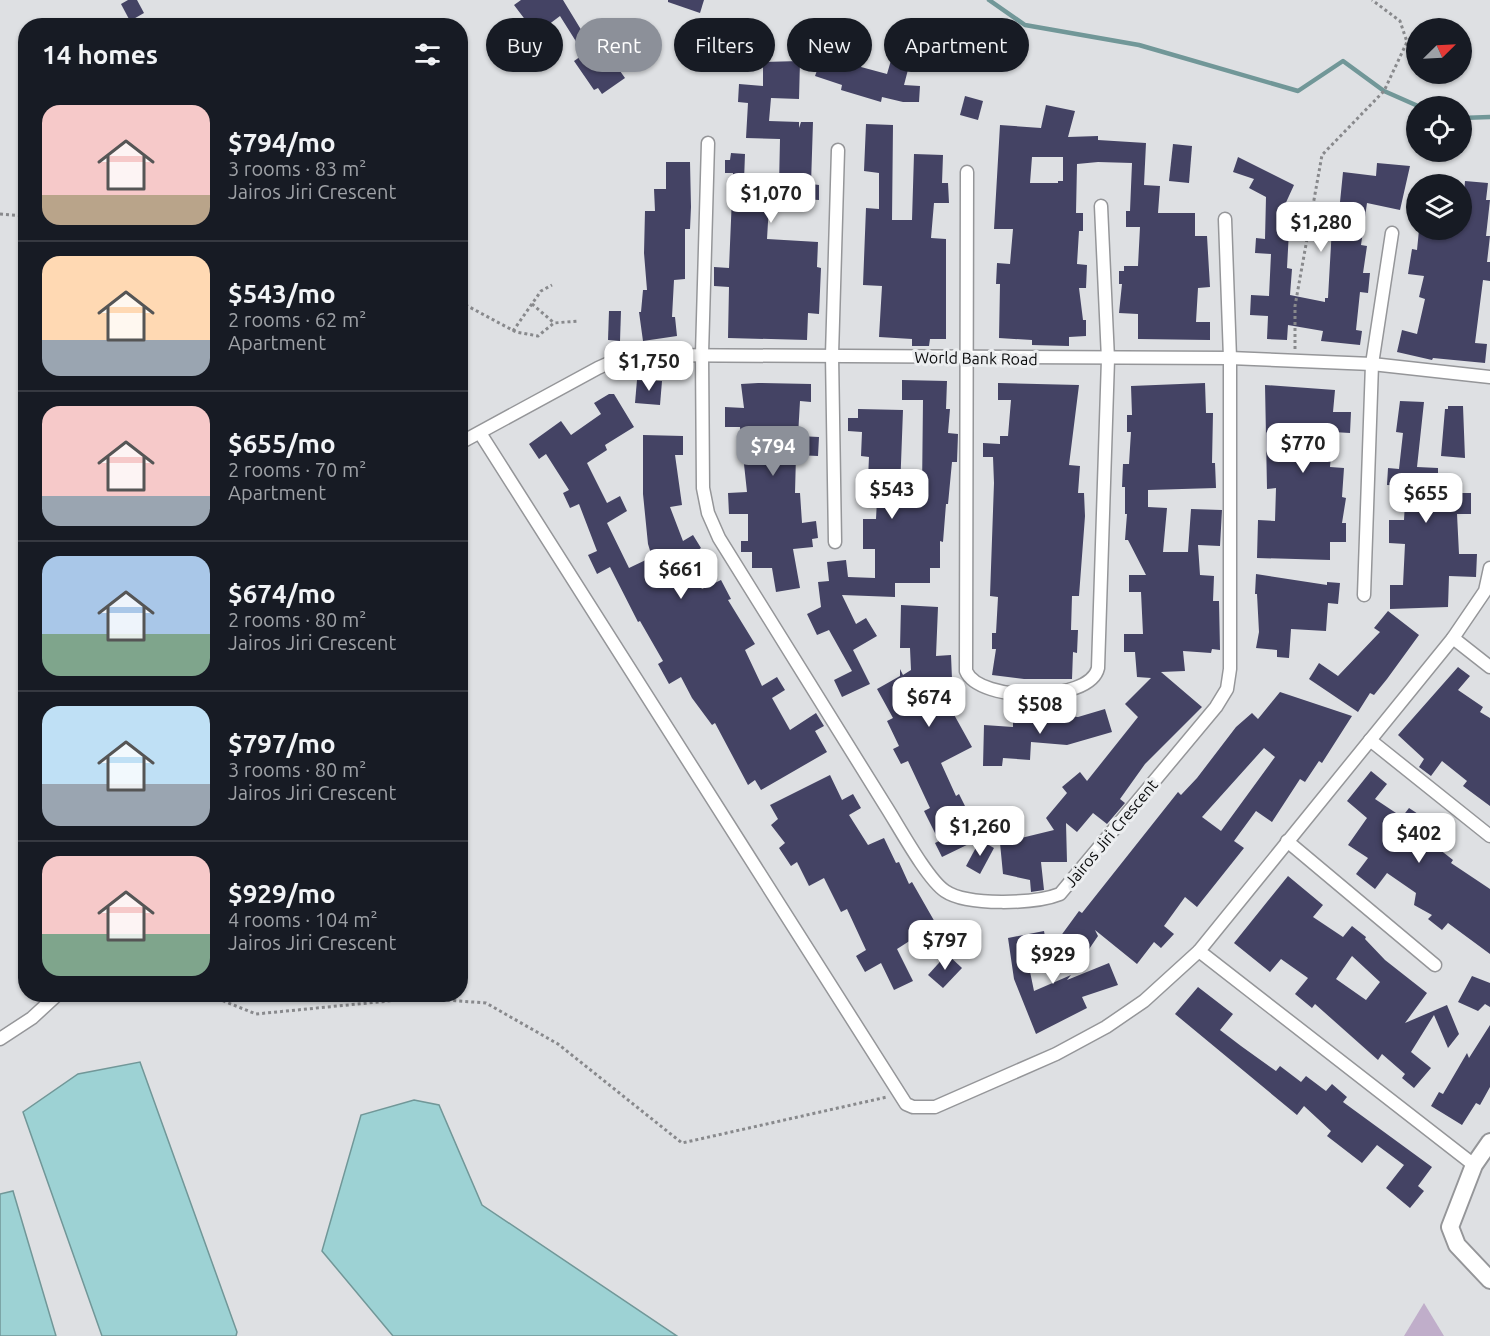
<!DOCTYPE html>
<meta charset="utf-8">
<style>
body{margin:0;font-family:Ubuntu,sans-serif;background:#20242c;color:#f1f3f6;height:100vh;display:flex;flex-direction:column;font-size:22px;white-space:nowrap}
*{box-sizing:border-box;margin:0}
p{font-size:20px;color:#9ea1a6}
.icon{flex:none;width:33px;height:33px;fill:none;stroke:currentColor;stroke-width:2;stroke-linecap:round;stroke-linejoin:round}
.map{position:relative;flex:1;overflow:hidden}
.details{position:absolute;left:18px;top:18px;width:450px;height:984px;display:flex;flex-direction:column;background:#171b24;border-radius:24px;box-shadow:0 2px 4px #0004}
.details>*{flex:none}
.banner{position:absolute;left:486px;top:18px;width:570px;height:54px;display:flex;gap:12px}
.needle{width:39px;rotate:66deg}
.controls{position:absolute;left:1406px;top:18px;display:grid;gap:12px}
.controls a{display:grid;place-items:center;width:66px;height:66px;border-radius:50%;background:#171b24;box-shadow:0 2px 4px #0004;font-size:30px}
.price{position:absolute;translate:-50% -51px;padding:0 14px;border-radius:12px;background:#fff;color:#222;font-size:20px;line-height:39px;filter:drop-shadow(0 2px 3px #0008)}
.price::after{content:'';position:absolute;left:50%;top:36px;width:18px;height:14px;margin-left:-9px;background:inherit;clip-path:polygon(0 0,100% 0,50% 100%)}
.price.current{background:#8c9099;color:#fff}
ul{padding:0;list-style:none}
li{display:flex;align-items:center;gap:18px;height:150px;padding:0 24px}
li+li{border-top:2px solid #363941}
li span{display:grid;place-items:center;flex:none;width:168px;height:120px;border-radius:18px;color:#555}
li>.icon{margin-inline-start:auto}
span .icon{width:72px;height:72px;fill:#fffc;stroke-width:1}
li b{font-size:26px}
h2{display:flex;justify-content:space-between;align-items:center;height:72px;padding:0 24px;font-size:26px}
.pill{padding:0 21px;border-radius:27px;background:#171b24;box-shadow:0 2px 4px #0004;font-size:21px;line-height:54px}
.pill.current{background:#8c9099;color:#fff}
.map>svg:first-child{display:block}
.green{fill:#c0aeca}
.water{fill:#9dd2d4;stroke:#719798;stroke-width:1.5}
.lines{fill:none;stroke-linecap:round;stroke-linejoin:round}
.stream{stroke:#719798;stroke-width:4.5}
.building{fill:#444364;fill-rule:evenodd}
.street-casing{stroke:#959699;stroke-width:15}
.secondary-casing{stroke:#959699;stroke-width:20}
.path{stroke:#88898c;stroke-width:3;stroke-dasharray:3 3;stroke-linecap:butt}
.street{stroke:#fff;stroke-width:12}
.secondary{stroke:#fff;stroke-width:16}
.labels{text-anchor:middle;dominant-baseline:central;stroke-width:6;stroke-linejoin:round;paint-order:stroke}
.street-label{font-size:16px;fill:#0b0c0d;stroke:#eceef0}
</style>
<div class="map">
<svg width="1490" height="1336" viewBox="0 0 1490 1336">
<rect width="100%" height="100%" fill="#dee0e3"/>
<!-- green -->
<path class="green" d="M 1424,1303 L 1444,1336 L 1404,1336 Z"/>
<!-- water -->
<g class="water">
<path d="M 140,1062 L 237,1332 L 236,1336 L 102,1336 L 23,1112 L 78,1074 Z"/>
<path d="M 414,1100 L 439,1105 L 482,1205 L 677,1336 L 393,1336 L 322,1251 L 361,1115 Z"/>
<path d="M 13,1191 L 56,1336 L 0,1336 L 0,1194 Z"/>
</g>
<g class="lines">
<!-- stream -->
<g class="stream">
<path d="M 989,0 L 1025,25 L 1139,45 L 1298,91 L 1343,61 L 1384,91 L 1418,106"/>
<path d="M 1461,118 L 1490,117"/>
</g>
</g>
<!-- building -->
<g class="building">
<path d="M 128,0 L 137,0 L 144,13 L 130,21 L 121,4 Z"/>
<path d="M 521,0 L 563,0 L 591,46 L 582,51 L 560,16 L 536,34 L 514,5 Z"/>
<path d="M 668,0 L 704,0 L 700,13 L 668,2 Z"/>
<path d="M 600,43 L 625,78 L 602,94 L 598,88 L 594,90 L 574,61 Z"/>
<path d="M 824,51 L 847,58 L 848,55 L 863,60 L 861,67 L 887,74 L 892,57 L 910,62 L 904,85 L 920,86 L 919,102 L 903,102 L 882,97 L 881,102 L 841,90 L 842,85 L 815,76 Z"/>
<path d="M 800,61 L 799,99 L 771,98 L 769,121 L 799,122 L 799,128 L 801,122 L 813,122 L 811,184 L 819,185 L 819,200 L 782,198 L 782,205 L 769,205 L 767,239 L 818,242 L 817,267 L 821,268 L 819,314 L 808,313 L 807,340 L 728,338 L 729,287 L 714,286 L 714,267 L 729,268 L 733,173 L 725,173 L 725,160 L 730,160 L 731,153 L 745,154 L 744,181 L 779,185 L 780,139 L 746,138 L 748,103 L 738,102 L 739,84 L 763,86 L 763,62 Z"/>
<path d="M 965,96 L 983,101 L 978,120 L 960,115 Z"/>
<path d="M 1046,105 L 1075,111 L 1068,137 L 1098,136 L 1098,140 L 1146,143 L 1144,185 L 1160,186 L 1158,213 L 1195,213 L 1195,236 L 1207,236 L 1210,287 L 1198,288 L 1196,322 L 1210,322 L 1210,340 L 1138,339 L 1138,314 L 1119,313 L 1122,284 L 1119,284 L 1119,271 L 1124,271 L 1124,266 L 1138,266 L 1140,227 L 1126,227 L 1126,211 L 1130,211 L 1132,163 L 1098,162 L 1077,164 L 1076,213 L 1083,213 L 1083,231 L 1079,231 L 1077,264 L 1087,265 L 1086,288 L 1079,288 L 1083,320 L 1086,320 L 1086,336 L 1069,337 L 1069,346 L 1032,345 L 1032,340 L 999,338 L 1000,284 L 996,284 L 997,263 L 1010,264 L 1013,229 L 994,229 L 1000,125 L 1041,128 ZM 1032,157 L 1063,157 L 1063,181 L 1058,181 L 1058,183 L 1030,183 Z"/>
<path d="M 866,124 L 893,125 L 892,220 L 912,220 L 914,154 L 943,155 L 942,183 L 948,183 L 949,203 L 934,203 L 931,238 L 946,239 L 946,339 L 930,339 L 929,346 L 912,346 L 912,339 L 879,337 L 882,286 L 863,285 L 866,208 L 879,209 L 879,173 L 864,171 Z"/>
<path d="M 1173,144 L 1192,146 L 1189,183 L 1169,181 Z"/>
<path d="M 1238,157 L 1294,185 L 1283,209 L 1296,210 L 1295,232 L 1289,231 L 1287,268 L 1292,269 L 1290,295 L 1325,302 L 1325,298 L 1328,298 L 1332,227 L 1335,211 L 1339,212 L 1343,172 L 1376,176 L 1377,163 L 1410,166 L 1400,210 L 1367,203 L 1361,245 L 1367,246 L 1363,273 L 1370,273 L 1368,293 L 1360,292 L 1356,330 L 1362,331 L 1360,345 L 1321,341 L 1323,331 L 1288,325 L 1287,340 L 1267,339 L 1268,316 L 1250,315 L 1251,295 L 1269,296 L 1271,254 L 1255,253 L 1256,238 L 1265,239 L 1266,197 L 1249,188 L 1254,179 L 1233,172 Z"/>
<path d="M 666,162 L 690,162 L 691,207 L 690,229 L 685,229 L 685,279 L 674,280 L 672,317 L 675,317 L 677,336 L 643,341 L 639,312 L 641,312 L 643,290 L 647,290 L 644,253 L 645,211 L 655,211 L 654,189 L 666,189 Z"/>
<path d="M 1465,181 L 1488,183 L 1486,200 L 1490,200 L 1486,236 L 1490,236 L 1487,262 L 1490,262 L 1490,281 L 1483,280 L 1475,343 L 1487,344 L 1485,363 L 1433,358 L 1432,360 L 1397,352 L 1402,330 L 1417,334 L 1425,299 L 1419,297 L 1424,276 L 1408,274 L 1412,249 L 1417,250 L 1419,230 L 1461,230 Z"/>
<path d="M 609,311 L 621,311 L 620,341 L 608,340 Z"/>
<path d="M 637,380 L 662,381 L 660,405 L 635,403 Z"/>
<path d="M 902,380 L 947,381 L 946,409 L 950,409 L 948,433 L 958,434 L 957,462 L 952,462 L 948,504 L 946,504 L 943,542 L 940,541 L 940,568 L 930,568 L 930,583 L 895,583 L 895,597 L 842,595 L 856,624 L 866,618 L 877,636 L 853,650 L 870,684 L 842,697 L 834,680 L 852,671 L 829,630 L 817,635 L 807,614 L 821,607 L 818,582 L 829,581 L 827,562 L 846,560 L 848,577 L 875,578 L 875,549 L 863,549 L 863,519 L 876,519 L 878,480 L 868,479 L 869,457 L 861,456 L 862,432 L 848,431 L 848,418 L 858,418 L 858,409 L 903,410 L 900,490 L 922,491 L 923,400 L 902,400 Z"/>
<path d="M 758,383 L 811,384 L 811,402 L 800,401 L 798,436 L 819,437 L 818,456 L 796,455 L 795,493 L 800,493 L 802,523 L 816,521 L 818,538 L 812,539 L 813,547 L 793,549 L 800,588 L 776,592 L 772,568 L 752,568 L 752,552 L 741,552 L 741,541 L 748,541 L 748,514 L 729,514 L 728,493 L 747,492 L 740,427 L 725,427 L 725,407 L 744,408 L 741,384 Z"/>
<path d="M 998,383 L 1079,385 L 1069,465 L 1080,466 L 1078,493 L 1084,493 L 1085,516 L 1079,596 L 1072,596 L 1071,630 L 1078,630 L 1077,653 L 1073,652 L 1072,679 L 1024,679 L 992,675 L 996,649 L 992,649 L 992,633 L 996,633 L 998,597 L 990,596 L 994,483 L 993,457 L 983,457 L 983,443 L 1000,444 L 1000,436 L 1008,436 L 1011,400 L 998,400 Z"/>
<path d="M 1205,383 L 1206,413 L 1213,413 L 1212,463 L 1215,463 L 1216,488 L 1148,490 L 1148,507 L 1167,508 L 1163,552 L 1188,552 L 1191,509 L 1222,510 L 1220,546 L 1198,545 L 1200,575 L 1214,576 L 1213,601 L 1219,601 L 1220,650 L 1212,649 L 1211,653 L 1183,651 L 1185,671 L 1161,672 L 1202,707 L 1145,764 L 1120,799 L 1125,803 L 1107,824 L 1093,813 L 1077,832 L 1066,823 L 1067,862 L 1041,862 L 1044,890 L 1031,892 L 1030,880 L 1003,874 L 1000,843 L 1054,830 L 1046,818 L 1067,793 L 1062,787 L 1080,772 L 1087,781 L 1138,717 L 1125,704 L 1151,678 L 1137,677 L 1135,652 L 1124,652 L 1124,634 L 1143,634 L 1141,592 L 1129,592 L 1129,575 L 1146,575 L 1128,540 L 1125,540 L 1127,514 L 1125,514 L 1125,487 L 1122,487 L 1123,464 L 1129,464 L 1131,432 L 1127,432 L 1127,415 L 1132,415 L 1131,386 Z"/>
<path d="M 1265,385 L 1335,390 L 1333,412 L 1351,412 L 1350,433 L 1333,432 L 1330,467 L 1344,468 L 1342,497 L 1346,498 L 1342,523 L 1346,523 L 1346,542 L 1330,542 L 1330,560 L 1257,558 L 1258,520 L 1275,521 L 1276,488 L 1267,489 Z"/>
<path d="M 609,394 L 614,394 L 634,427 L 605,445 L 607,450 L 587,463 L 607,503 L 620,496 L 627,511 L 607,523 L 629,568 L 652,557 L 648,544 L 643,494 L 643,435 L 683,436 L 683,455 L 675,455 L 682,505 L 670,507 L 683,541 L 693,535 L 701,548 L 683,560 L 702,589 L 721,580 L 731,599 L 728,600 L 755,644 L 745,650 L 762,686 L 777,677 L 785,690 L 772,698 L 790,730 L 816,713 L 824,726 L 815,731 L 827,752 L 761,790 L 755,780 L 748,785 L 715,723 L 712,725 L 692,698 L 681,677 L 669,684 L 658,664 L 663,661 L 640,621 L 638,622 L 610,567 L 597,574 L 588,555 L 597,551 L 579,504 L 570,508 L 563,493 L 569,490 L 546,454 L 539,459 L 529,444 L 561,421 L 571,435 L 601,414 L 594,403 Z"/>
<path d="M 1400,401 L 1424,402 L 1417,467 L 1438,468 L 1438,493 L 1471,493 L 1471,514 L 1457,514 L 1459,554 L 1477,554 L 1476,577 L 1449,576 L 1448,607 L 1390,609 L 1390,585 L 1403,585 L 1405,544 L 1389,543 L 1389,520 L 1404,520 L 1406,486 L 1387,485 L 1388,468 L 1399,469 L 1403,433 L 1396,432 Z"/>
<path d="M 1448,406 L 1463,406 L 1465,458 L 1441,456 L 1445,409 L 1448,409 Z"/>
<path d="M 1256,574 L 1327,585 L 1327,582 L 1340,583 L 1338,604 L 1328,603 L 1326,631 L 1291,629 L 1289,658 L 1277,657 L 1277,650 L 1256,648 L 1259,632 L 1257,594 L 1255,594 Z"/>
<path d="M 901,605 L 938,607 L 936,656 L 951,655 L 952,679 L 906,681 L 921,708 L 949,692 L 958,708 L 952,711 L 972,747 L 941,763 L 956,796 L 959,794 L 967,810 L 963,812 L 977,840 L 942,857 L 935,843 L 939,841 L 924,811 L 930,808 L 908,761 L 901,764 L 893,749 L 899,746 L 887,721 L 893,718 L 877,689 L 900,676 L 900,669 L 903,675 L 911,670 L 910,648 L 900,648 Z"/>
<path d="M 1388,611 L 1419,635 L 1387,679 L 1374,695 L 1370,693 L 1358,712 L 1309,679 L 1319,663 L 1338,676 L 1380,632 L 1374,628 Z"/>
<path d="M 1458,667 L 1470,676 L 1458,690 L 1483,707 L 1480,712 L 1490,718 L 1490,806 L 1463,786 L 1467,781 L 1442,761 L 1431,776 L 1419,767 L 1424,759 L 1398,735 Z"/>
<path d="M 1280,692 L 1352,716 L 1322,763 L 1319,761 L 1305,782 L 1300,779 L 1272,822 L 1256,811 L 1234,841 L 1244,848 L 1197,907 L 1185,897 L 1164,926 L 1174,934 L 1161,948 L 1154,942 L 1137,964 L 1095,930 L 1098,936 L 1085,955 L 1060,937 L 1079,911 L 1082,913 L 1178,792 L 1181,795 L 1197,778 L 1236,727 L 1252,713 L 1258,719 ZM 1264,748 L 1275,757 L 1221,831 L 1202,817 Z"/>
<path d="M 1105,709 L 1112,732 L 1067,745 L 1031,742 L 1030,760 L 1003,758 L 1002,766 L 983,766 L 984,725 L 1013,727 L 1013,719 L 1044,721 L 1044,714 L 1078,717 Z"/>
<path d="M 1371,771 L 1387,784 L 1375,799 L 1402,817 L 1409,808 L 1450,835 L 1439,849 L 1453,860 L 1451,863 L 1490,889 L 1490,954 L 1448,923 L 1442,930 L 1428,919 L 1432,915 L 1414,905 L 1416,893 L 1387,873 L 1375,889 L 1356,874 L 1368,858 L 1348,845 L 1367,818 L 1347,801 Z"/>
<path d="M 830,775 L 842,800 L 853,794 L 861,808 L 849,815 L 868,845 L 884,838 L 896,863 L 899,862 L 909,884 L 912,882 L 936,924 L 897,949 L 913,981 L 894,990 L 881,963 L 865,972 L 856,956 L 866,950 L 847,909 L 841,912 L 824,878 L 809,886 L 797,862 L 791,866 L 779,848 L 785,843 L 771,825 L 778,819 L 770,805 Z"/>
<path d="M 980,840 L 994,848 L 980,874 L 966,866 Z"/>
<path d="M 1288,876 L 1323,905 L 1313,917 L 1343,937 L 1352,926 L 1366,937 L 1365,939 L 1385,960 L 1427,993 L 1405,1023 L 1447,1005 L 1459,1034 L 1448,1048 L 1434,1015 L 1411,1052 L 1431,1068 L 1414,1088 L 1402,1078 L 1405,1074 L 1382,1054 L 1378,1060 L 1315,1004 L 1312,1008 L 1295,994 L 1308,978 L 1281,959 L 1270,972 L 1234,943 ZM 1352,956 L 1380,982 L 1366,1000 L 1336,979 Z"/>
<path d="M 1044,931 L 1047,948 L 1026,952 L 1034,991 L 1071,975 L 1067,980 L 1109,963 L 1118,985 L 1082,997 L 1087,1008 L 1036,1034 L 1014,979 L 1008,938 Z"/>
<path d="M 947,954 L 962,968 L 943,988 L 928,975 Z"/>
<path d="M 1472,976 L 1490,983 L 1490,1007 L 1485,1004 L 1478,1011 L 1458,1002 Z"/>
<path d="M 1198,987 L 1233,1014 L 1220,1030 L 1241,1046 L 1276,1071 L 1280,1066 L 1301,1082 L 1306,1076 L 1326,1091 L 1332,1084 L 1347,1097 L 1343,1102 L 1432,1167 L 1418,1186 L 1424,1191 L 1410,1208 L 1386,1188 L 1404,1165 L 1377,1145 L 1362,1163 L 1327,1136 L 1331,1131 L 1304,1106 L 1297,1115 L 1175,1014 Z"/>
<path d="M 1490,1025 L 1490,1087 L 1480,1105 L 1476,1103 L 1462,1125 L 1431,1106 L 1439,1092 L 1443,1094 L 1467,1053 L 1469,1058 Z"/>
</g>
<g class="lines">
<!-- street casing -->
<g class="street-casing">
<g id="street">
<path d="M 708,143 L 702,354 L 703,488 L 708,513 L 719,538 C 774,627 830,716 885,805 C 898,825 927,879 945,891 C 967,906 1035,904 1060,894 L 1216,707 L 1227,689 L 1230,669 L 1230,358 L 1225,219"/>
<path d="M 967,172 L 966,671 C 979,703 1090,703 1098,668 L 1108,359 L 1101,206"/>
<path d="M 480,433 L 906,1104 L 913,1107 L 935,1107 L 1056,1054 L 1106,1027 L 1144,1001 L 1199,951"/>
<path d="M 460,443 L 598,368 L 618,359 L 641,355 L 1230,358 L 1372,364 L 1490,377"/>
<path d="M 835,542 L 832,355 L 838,150"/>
<path d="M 1364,595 L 1372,364 L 1392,233"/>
<path d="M 1453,638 L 1490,667"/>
<path d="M 1370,740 L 1490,836"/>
<path d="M 1287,841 L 1435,965"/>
<path d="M 0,1039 L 32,1018 L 58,994"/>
<path d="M 1474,1165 L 1199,951 L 1453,638 L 1485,591 L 1490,568"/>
</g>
</g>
<!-- secondary casing -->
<g class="secondary-casing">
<path id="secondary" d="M 1490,1142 L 1474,1165 L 1450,1227 L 1457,1245 L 1490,1280"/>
</g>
<!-- path -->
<g class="path">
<path d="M 0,214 L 26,216"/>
<path d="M 460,302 L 516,332 L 538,336 L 554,323 L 578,321"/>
<path d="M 532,304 L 553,322"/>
<path d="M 513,331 L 541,291 L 552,285"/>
<path d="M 1295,349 L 1295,306 L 1322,155 L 1384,91 L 1407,42 L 1400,21 L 1372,0"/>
<path d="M 206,994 L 256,1014 L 419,998 L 486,1003 L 558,1044 L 682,1143 L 887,1097"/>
</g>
<!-- street -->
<use href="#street" class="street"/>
<!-- secondary -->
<use href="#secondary" class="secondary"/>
</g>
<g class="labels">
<!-- street labels -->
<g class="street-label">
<text transform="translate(976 358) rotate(1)">World Bank Road</text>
<text transform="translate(1111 833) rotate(-50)">Jairos Jiri Crescent</text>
</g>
</g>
</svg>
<div class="controls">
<a><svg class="needle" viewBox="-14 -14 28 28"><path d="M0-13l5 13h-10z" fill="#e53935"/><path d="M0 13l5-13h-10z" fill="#9ea1a6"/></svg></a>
<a><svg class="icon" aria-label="locate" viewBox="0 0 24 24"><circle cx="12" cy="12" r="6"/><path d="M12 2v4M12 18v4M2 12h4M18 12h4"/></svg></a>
<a><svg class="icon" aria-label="layers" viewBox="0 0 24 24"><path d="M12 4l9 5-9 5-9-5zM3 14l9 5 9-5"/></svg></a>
</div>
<b class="price" style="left:771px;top:224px">$1,070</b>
<b class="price" style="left:1321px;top:253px">$1,280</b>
<b class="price" style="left:649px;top:392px">$1,750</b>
<b class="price" style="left:1303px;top:474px">$770</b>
<b class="price current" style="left:773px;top:477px">$794</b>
<b class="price" style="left:892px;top:520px">$543</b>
<b class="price" style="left:1426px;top:524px">$655</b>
<b class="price" style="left:681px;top:600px">$661</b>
<b class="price" style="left:929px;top:728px">$674</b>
<b class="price" style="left:1040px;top:735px">$508</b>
<b class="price" style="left:980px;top:857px">$1,260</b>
<b class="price" style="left:1419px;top:864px">$402</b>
<b class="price" style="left:945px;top:971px">$797</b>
<b class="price" style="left:1053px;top:985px">$929</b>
<div class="banner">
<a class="pill">Buy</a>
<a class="pill current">Rent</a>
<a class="pill">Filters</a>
<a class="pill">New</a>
<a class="pill">Apartment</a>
</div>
<section class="details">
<h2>14 homes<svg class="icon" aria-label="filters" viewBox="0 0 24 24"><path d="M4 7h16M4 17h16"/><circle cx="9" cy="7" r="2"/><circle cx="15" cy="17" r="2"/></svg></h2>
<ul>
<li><span style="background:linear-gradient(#f6c9c9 75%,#b9a48a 0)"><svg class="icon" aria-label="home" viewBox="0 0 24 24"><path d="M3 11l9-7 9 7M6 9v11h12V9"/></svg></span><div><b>$794/mo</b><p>3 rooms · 83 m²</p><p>Jairos Jiri Crescent</p></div></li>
<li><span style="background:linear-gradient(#ffd9b3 70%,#9aa5b1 0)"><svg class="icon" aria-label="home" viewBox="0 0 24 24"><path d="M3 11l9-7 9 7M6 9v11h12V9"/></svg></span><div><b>$543/mo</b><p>2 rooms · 62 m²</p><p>Apartment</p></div></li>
<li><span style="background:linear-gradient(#f6c9c9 75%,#9aa5b1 0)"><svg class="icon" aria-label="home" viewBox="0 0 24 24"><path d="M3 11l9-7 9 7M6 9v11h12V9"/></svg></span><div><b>$655/mo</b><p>2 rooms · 70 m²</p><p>Apartment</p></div></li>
<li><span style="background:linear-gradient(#a9c7e8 65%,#7fa58c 0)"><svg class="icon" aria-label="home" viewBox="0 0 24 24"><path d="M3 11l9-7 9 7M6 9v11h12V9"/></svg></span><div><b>$674/mo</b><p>2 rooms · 80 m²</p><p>Jairos Jiri Crescent</p></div></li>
<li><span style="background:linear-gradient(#bfe0f5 65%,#9aa5b1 0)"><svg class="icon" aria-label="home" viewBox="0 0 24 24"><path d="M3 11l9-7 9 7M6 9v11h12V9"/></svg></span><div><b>$797/mo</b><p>3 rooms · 80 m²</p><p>Jairos Jiri Crescent</p></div></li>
<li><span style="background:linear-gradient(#f6c9c9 65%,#7fa58c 0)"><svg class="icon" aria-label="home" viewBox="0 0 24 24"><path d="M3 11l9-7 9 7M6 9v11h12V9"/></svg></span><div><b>$929/mo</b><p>4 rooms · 104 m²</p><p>Jairos Jiri Crescent</p></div></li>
</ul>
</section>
</div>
